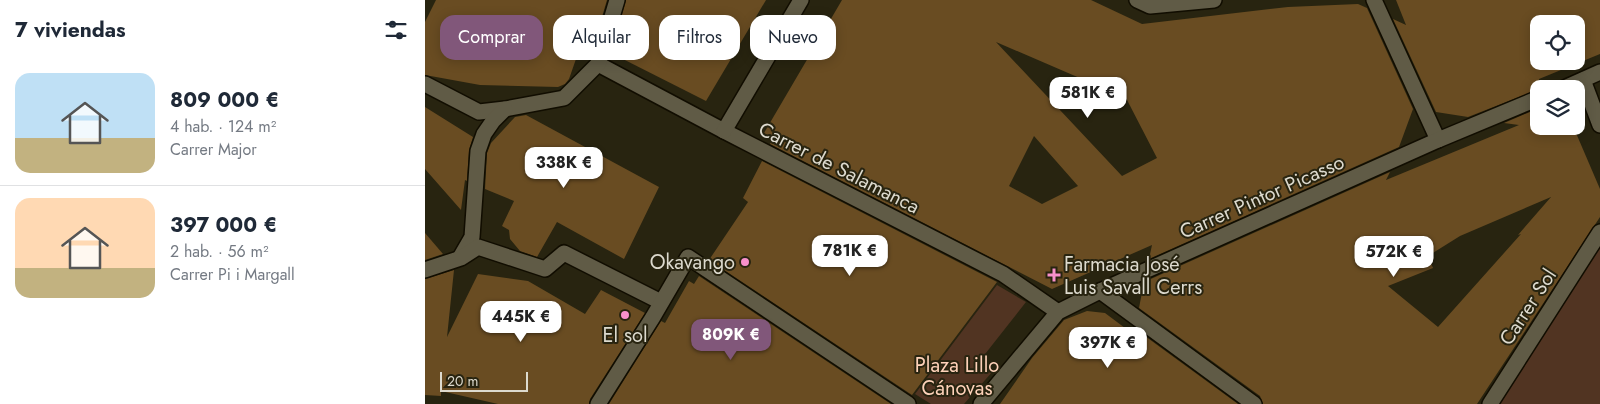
<!DOCTYPE html>
<html lang="es">
<meta charset="utf-8">
<style>
body{margin:0;font-family:Jost,sans-serif;background:#f6f6f7;color:#1f2937;height:100vh;display:flex;flex-direction:column;font-size:19px;white-space:nowrap}
*{box-sizing:border-box;margin:0}
p{font-size:16px;color:#747a83}
.icon{flex:none;width:28px;height:28px;fill:none;stroke:currentColor;stroke-width:2;stroke-linecap:round;stroke-linejoin:round}
.map{position:relative;flex:1;overflow:hidden}
.drawer{display:flex;flex-direction:column;background:#fff;width:425px}
.drawer>*{flex:none}
.top-card{position:absolute;left:15px;top:15px;width:475px;height:45px;display:flex;gap:10px}
.buttons{position:absolute;left:1105px;top:15px;display:grid;gap:10px}
.buttons a{display:grid;place-items:center;width:55px;height:55px;border-radius:10px;background:#fff;box-shadow:0 2px 12px #0003;font-size:25px}
.scale{position:absolute;left:15px;bottom:12px;width:88px;box-sizing:border-box;padding-left:5px;border:2px solid #dddace;border-top:0;font-size:14px;line-height:18px;white-space:nowrap;color:#dddace;-webkit-text-stroke:4px #282410;paint-order:stroke}
.price{position:absolute;translate:-50% -42px;padding:0 11px;border-radius:10px;background:#fff;color:#222;font-size:16px;line-height:32px;filter:drop-shadow(0 1px 2px #0008)}
.price::after{content:'';position:absolute;left:50%;top:30px;width:15px;height:11px;margin-left:-8px;background:inherit;clip-path:polygon(0 0,100% 0,50% 100%)}
.price.selected{background:#81577a;color:#fff}
ul{padding:0;list-style:none}
li{display:flex;align-items:center;gap:15px;height:125px;padding:0 15px}
li+li{border-top:1px solid #e0e1e3}
li span{display:grid;place-items:center;flex:none;width:140px;height:100px;border-radius:15px;color:#555}
li>.icon{margin-inline-start:auto}
span .icon{width:60px;height:60px;fill:#fffc;stroke-width:1}
li b{font-size:21px}
h2{display:flex;justify-content:space-between;align-items:center;height:60px;padding:0 15px;font-size:21px}
.pill{padding:0 18px;border-radius:15px;background:#fff;box-shadow:0 2px 12px #0003;font-size:18px;line-height:45px}
.pill.selected{background:#81577a;color:#fff}
main{display:flex;flex:1;min-height:0}
.map>svg:first-child{display:block}
.green{fill:#513422}
.building{fill:#694c22;fill-rule:evenodd}
.lines{fill:none;stroke-linecap:round;stroke-linejoin:round}
.street-casing{stroke:#110d00;stroke-width:18}
.street{stroke:#605b46;stroke-width:15}
.poi-dot{fill:#f890cb;stroke:#282410;stroke-width:2}
.labels{text-anchor:middle;dominant-baseline:central;stroke-width:4;stroke-linejoin:round;paint-order:stroke}
.street-label{font-size:20px;fill:#dddace;stroke:#282410}
.poi-label{font-size:20px;fill:#dddace;stroke:#282410;text-anchor:end}
.park-label{font-size:20px;fill:#fed2b9;stroke:#282410}
</style>
<main>
<section class="drawer">
<h2>7 viviendas<svg class="icon" aria-label="filters" viewBox="0 0 24 24"><path d="M4 7h16M4 17h16"/><circle cx="9" cy="7" r="2"/><circle cx="15" cy="17" r="2"/></svg></h2>
<ul>
<li><span style="background:linear-gradient(#bfe0f5 65%,#c2b280 0)"><svg class="icon" aria-label="home" viewBox="0 0 24 24"><path d="M3 11l9-7 9 7M6 9v11h12V9"/></svg></span><div><b>809 000 €</b><p>4 hab. · 124 m²</p><p>Carrer Major</p></div></li>
<li><span style="background:linear-gradient(#ffd9b3 70%,#c2b280 0)"><svg class="icon" aria-label="home" viewBox="0 0 24 24"><path d="M3 11l9-7 9 7M6 9v11h12V9"/></svg></span><div><b>397 000 €</b><p>2 hab. · 56 m²</p><p>Carrer Pi i Margall</p></div></li>
</ul>
</section>
<div class="map">
<svg width="1175" height="404" viewBox="0 0 1175 404">
<rect width="100%" height="100%" fill="#282410"/>
<!-- green -->
<g class="green">
<path d="M 1175,244 L 1175,404 L 1071,404 Z"/>
<path d="M 572,285 L 601,302 L 553,363 L 568,371 L 539,404 L 506,404 L 490,394 Z"/>
</g>
<!-- building -->
<g class="building">
<path d="M 11,0 L 182,0 L 169,44 L 158,39 L 144,79 L 140,84 L 133,87 L 55,85 L 0,75 L 0,22 Z"/>
<path d="M 201,0 L 341,0 L 281,101 L 186,53 Z"/>
<path d="M 417,0 L 666,0 L 717,24 L 863,7 L 933,4 L 942,8 L 988,109 L 974,147 L 724,259 L 727,245 L 627,289 L 345,144 L 348,138 L 339,133 ZM 571,42 L 701,98 L 732,158 L 697,176 ZM 609,136 L 653,186 L 617,204 L 584,186 Z"/>
<path d="M 971,0 L 1175,0 L 1175,54 L 1114,79 L 1114,89 L 1043,117 L 1011,112 L 968,19 L 981,25 ZM 1114,24 L 1151,24 L 1151,61 L 1114,61 Z"/>
<path d="M 0,107 L 48,137 L 44,150 L 42,181 L 40,180 L 36,210 L 0,169 Z"/>
<path d="M 1114,108 L 1114,126 L 1148,126 L 1175,189 L 1175,217 L 1052,404 L 838,404 L 835,396 L 714,308 L 719,282 L 965,172 L 961,180 L 1094,125 L 1079,123 ZM 1126,197 L 1093,235 L 1096,234 L 1013,327 L 963,286 L 1008,268 L 1003,256 L 1035,236 Z"/>
<path d="M 101,115 L 234,187 L 199,259 L 132,222 L 112,257 L 95,251 L 85,239 L 84,230 L 77,226 L 89,201 L 60,189 L 62,153 L 66,143 L 90,117 Z"/>
<path d="M 337,161 L 572,282 L 487,395 L 284,260 L 323,202 L 318,198 Z"/>
<path d="M 0,233 L 18,254 L 0,260 Z"/>
<path d="M 29,270 L 22,337 L 53,274 L 103,281 L 160,314 L 176,290 L 220,313 L 165,399 L 164,404 L 73,404 L 16,391 L 16,396 L 0,395 L 0,279 Z"/>
<path d="M 274,276 L 466,404 L 184,404 L 236,321 L 240,323 L 264,281 L 269,284 Z"/>
<path d="M 662,311 L 680,313 L 708,334 L 709,328 L 813,404 L 575,404 L 607,358 L 639,320 Z"/>
</g>
<g class="lines">
<!-- street casing -->
<g class="street-casing">
<g id="street">
<path d="M 712,0 L 725,6 L 789,0"/>
<path d="M 949,0 L 1013,140"/>
<path d="M 173,64 L 299,131 L 578,274 L 633,312"/>
<path d="M 1158,80 L 1175,125"/>
<path d="M 0,84 L 54,112 L 80,109 L 139,98 L 173,64 L 192,0"/>
<path d="M 1137,89 L 1175,72"/>
<path d="M 299,131 L 376,0"/>
<path d="M 36,256 L 47,237 L 53,151 L 59,134 L 68,121 L 80,109"/>
<path d="M 0,270 L 36,258 L 53,247 L 120,269 L 139,253 L 236,302"/>
<path d="M 675,291 L 829,404"/>
<path d="M 173,404 L 228,317 L 263,257 L 483,404"/>
<path d="M 556,404 L 633,312 L 675,291 L 1013,140 L 1114,98"/>
<path d="M 1065,404 L 1175,232"/>
</g>
</g>
<!-- street -->
<use href="#street" class="street"/>
</g>
<!-- markers -->
<g class="poi-dot">
<circle cx="320" cy="262" r="5"/>
<path d="M626.5 267.5h5v5h5v5h-5v5h-5v-5h-5v-5h5z"/>
<circle cx="200" cy="315" r="5"/>
</g>
<g class="labels">
<!-- street labels -->
<g class="street-label">
<text transform="translate(414 168) rotate(27)">Carrer de Salamanca</text>
<text transform="translate(837 197) rotate(-24)">Carrer Pintor Picasso</text>
<text transform="translate(1103 307) rotate(-57)">Carrer Sol</text>
</g>
<!-- poi labels -->
<g class="poi-label">
<text x="310" y="262">Okavango</text>
<text x="639" y="264" text-anchor="start">Farmacia José<tspan x="639" dy="23">Luis Savall Cerrs</tspan></text>
<text x="200" y="335" text-anchor="middle">El sol</text>
</g>
<!-- park labels -->
<g class="park-label">
<text x="532" y="365">Plaza Lillo<tspan x="532" dy="23">Cánovas</tspan></text>
</g>
</g>
</svg>
<div class="buttons">
<a><svg class="icon" aria-label="locate" viewBox="0 0 24 24"><circle cx="12" cy="12" r="6"/><path d="M12 2v4M12 18v4M2 12h4M18 12h4"/></svg></a>
<a><svg class="icon" aria-label="layers" viewBox="0 0 24 24"><path d="M12 4l9 5-9 5-9-5zM3 14l9 5 9-5"/></svg></a>
</div>
<div class="scale">20 m</div>
<b class="price" style="left:663px;top:119px">581K €</b>
<b class="price" style="left:139px;top:189px">338K €</b>
<b class="price" style="left:425px;top:277px">781K €</b>
<b class="price" style="left:969px;top:278px">572K €</b>
<b class="price" style="left:96px;top:343px">445K €</b>
<b class="price selected" style="left:306px;top:361px">809K €</b>
<b class="price" style="left:683px;top:369px">397K €</b>
<div class="top-card">
<a class="pill selected">Comprar</a>
<a class="pill">Alquilar</a>
<a class="pill">Filtros</a>
<a class="pill">Nuevo</a>
</div>
</div>
</main>
